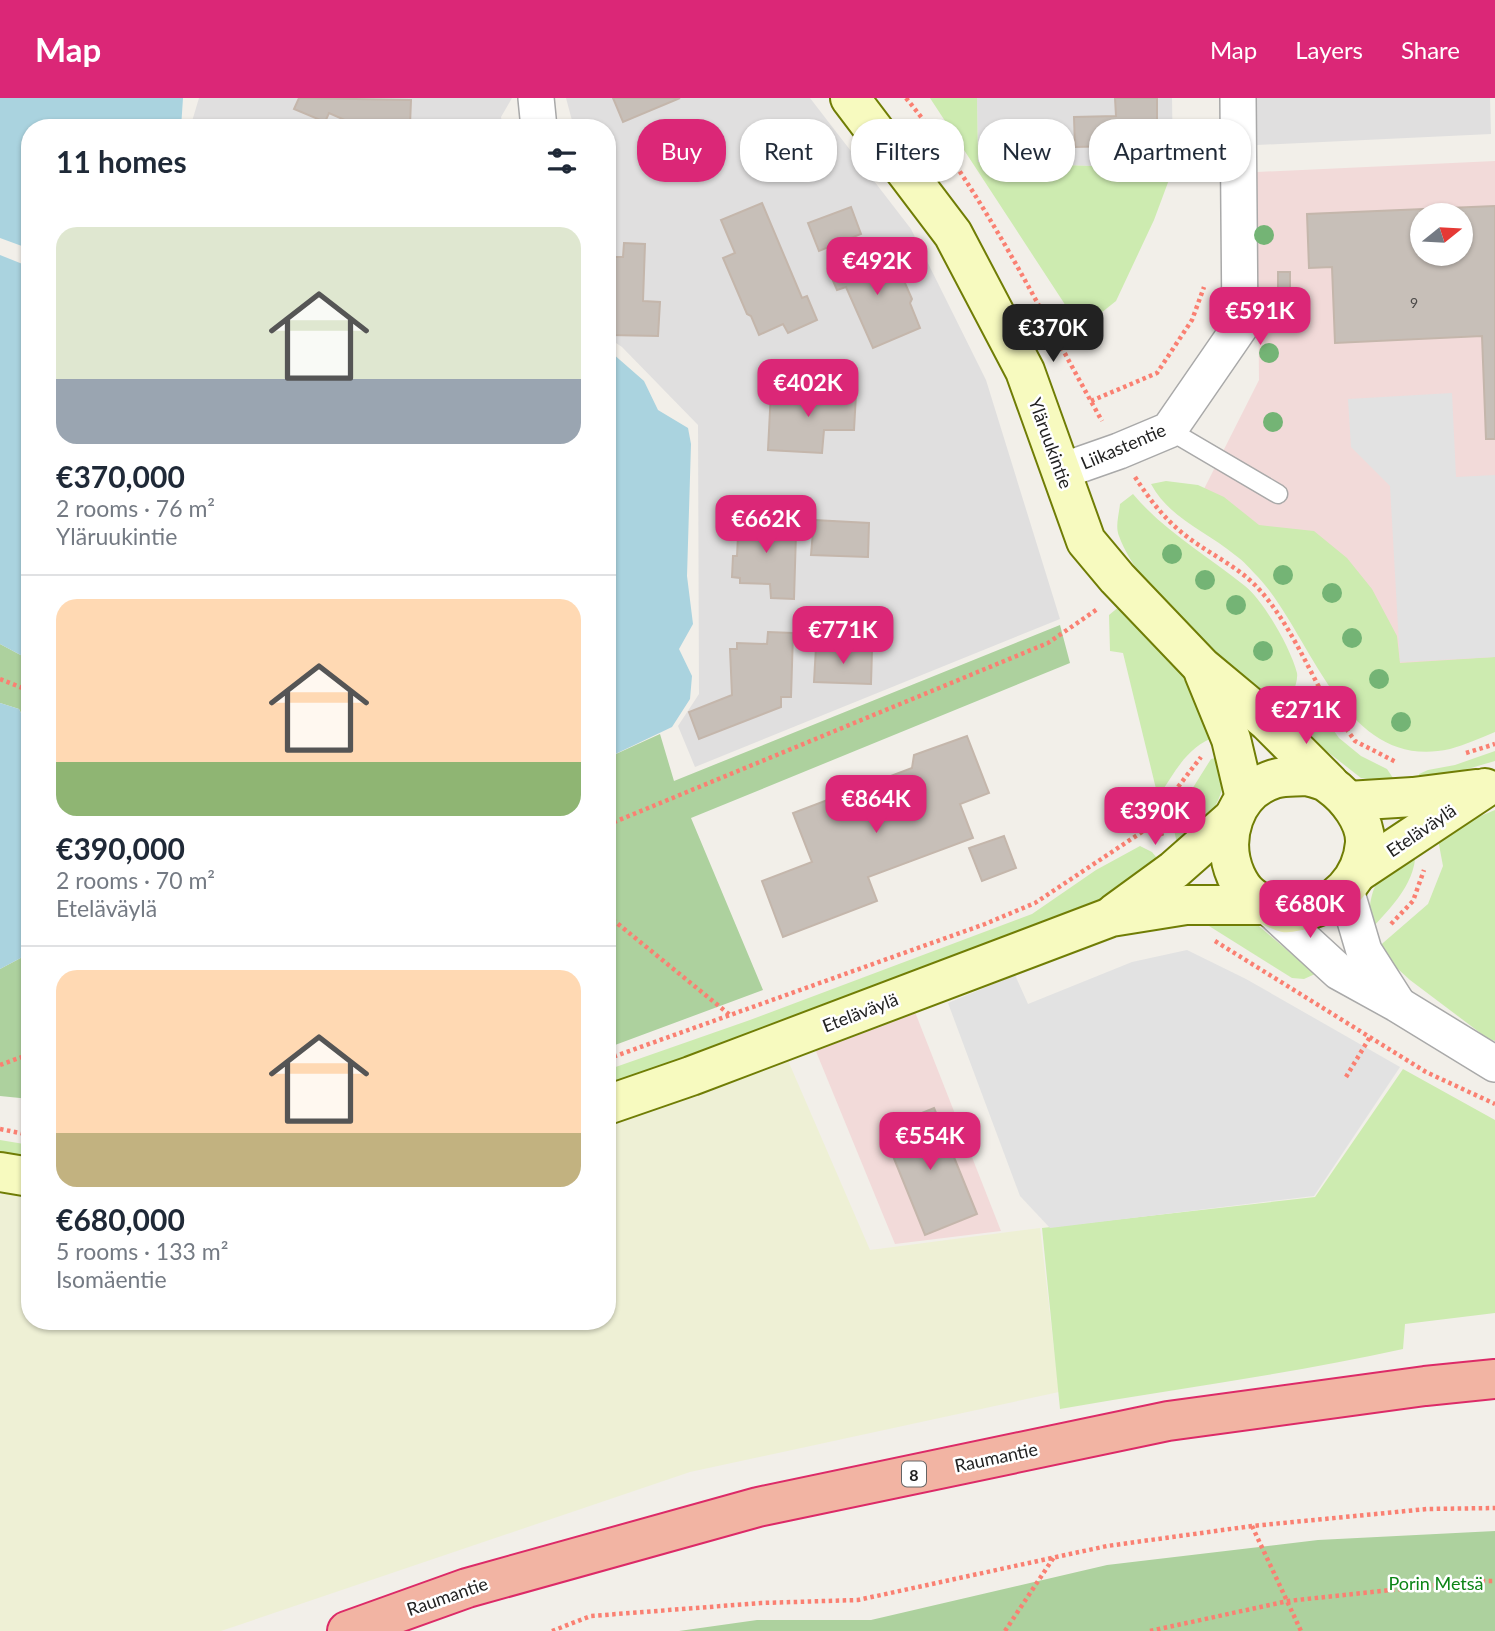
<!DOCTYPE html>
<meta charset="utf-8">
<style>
body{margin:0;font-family:Lato,sans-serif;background:#f2f2f3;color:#1f2937;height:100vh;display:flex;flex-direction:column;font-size:26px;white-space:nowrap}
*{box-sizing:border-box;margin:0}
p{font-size:23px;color:#747a83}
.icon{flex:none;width:38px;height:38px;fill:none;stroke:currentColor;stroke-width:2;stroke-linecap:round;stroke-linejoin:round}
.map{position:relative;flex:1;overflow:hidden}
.sheet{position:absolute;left:21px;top:21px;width:595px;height:1211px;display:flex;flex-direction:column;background:#fff;border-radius:28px;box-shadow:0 2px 5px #0004}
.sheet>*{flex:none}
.banner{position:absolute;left:637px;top:21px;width:665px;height:63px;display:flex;gap:14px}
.needle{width:46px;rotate:72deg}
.buttons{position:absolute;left:1410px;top:105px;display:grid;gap:14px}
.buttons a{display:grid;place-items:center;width:63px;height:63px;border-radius:50%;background:#fff;box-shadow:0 2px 5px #0004;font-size:35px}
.price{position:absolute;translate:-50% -60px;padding:0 16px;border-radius:14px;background:#db2777;color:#fff;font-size:23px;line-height:46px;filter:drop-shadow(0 2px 4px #0008)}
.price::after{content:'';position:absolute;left:50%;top:42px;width:21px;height:16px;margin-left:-10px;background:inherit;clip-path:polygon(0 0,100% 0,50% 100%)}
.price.on{background:#222;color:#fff}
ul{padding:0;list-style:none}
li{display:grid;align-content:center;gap:14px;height:371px;padding:0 35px}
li+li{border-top:2px solid #e0e1e3}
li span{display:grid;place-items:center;height:217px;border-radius:21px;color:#555}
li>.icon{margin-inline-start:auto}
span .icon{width:126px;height:126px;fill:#fffc;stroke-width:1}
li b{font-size:30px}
h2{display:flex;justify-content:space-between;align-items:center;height:84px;padding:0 35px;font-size:30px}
.tag{padding:0 24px;border-radius:28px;background:#fff;box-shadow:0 2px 5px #0004;font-size:24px;line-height:63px}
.tag.on{background:#db2777;color:#fff}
header{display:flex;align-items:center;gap:42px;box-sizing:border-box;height:98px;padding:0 35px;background:#db2777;color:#fff}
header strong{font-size:33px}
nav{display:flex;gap:38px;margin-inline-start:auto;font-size:24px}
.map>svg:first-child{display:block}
.residential{fill:#e0dfdf}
.commercial{fill:#f2dad9;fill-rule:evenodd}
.farmland{fill:#eef0d5}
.grass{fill:#cdebb0}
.forest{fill:#add19e}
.parking{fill:#e2e2e2}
.water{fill:#aad3df}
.building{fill:#c7bfb8;stroke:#c4b6ab;stroke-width:2;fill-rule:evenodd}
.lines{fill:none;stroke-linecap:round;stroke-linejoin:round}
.service-casing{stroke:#a9a9a9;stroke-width:21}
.minor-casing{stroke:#a9a9a9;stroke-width:38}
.secondary-casing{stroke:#707d05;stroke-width:42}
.trunk-casing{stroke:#dc2a67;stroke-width:42}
.path{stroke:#fa8072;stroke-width:4.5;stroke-dasharray:3.5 3.5;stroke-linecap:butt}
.service{stroke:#fff;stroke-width:18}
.minor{stroke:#fff;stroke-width:35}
.secondary{stroke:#f7fabf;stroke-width:38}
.trunk{stroke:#f2b4a3;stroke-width:38}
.tree{fill:#74b475}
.labels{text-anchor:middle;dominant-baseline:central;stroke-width:5;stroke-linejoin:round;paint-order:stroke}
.number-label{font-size:14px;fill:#4b4948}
.shield{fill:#fff;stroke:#646464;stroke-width:2}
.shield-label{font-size:16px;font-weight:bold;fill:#222}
.street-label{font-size:18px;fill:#222;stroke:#fff}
.park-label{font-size:18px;fill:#0c8416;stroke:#fff}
</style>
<header>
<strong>Map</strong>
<nav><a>Map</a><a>Layers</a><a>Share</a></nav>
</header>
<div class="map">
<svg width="1495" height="1533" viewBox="0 0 1495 1533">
<rect width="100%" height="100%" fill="#f2efe9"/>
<!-- residential -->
<g class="residential">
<path d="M 199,0 L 512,0 L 501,19 L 503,30 L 190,30 Z"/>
<path d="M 566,0 L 810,0 L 911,131 L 986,282 L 1060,521 L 695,669 L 678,628 L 699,596 L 698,327 L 622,249 L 607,239 L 607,30 L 574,30 Z"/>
<path d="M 977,0 L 1172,0 L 1173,71 L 978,64 Z"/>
<path d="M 1256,0 L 1490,0 L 1491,36 L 1257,47 Z"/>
</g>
<!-- commercial -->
<g class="commercial">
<path d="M 1495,63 L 1495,566 L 1401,571 L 1204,391 L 1259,282 L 1257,74 ZM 1423,117 L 1461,117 L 1461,156 L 1423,156 Z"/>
<path d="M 915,914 L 1001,1133 L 895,1146 L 815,951 Z"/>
</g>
<!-- farmland -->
<path class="farmland" d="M 780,944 L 870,1152 L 1040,1130 L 1059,1294 L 690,1374 L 221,1533 L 0,1533 L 0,1097 L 30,1085 L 30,1223 L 607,1223 L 607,1007 Z"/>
<!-- grass -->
<g class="grass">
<path d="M 930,0 L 977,0 L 978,64 L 1173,71 L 1154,122 L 1116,203 L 1081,231 Z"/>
<path d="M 1166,383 L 1198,387 L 1224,399 L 1259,427 L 1314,433 L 1347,460 L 1372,491 L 1397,538 L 1400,565 L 1495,559 L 1495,634 C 1480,640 1465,647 1450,651 C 1344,675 1313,538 1258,479 C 1251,472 1244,463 1235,457 C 1206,433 1170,421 1151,386 Z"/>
<path d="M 1133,396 C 1165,434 1207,457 1245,488 C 1264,503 1291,551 1297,575 C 1298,581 1295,589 1293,596 L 1272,608 C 1226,565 1140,496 1119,438 C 1115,429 1119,416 1120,406 Z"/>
<path d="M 1120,508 L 1192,588 L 1217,638 C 1186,649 1176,673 1158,699 L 1123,555 L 1110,553 L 1109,517 Z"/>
<path d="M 1309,612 L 1324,619 L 1339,640 L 1361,658 L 1387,671 L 1397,686 L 1361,680 L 1287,622 Z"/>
<path d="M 1495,653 L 1495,663 L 1457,674 L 1419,681 L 1419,676 L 1428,672 L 1455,667 Z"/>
<path d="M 1223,658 C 1224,665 1225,673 1224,681 C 1221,709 1199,733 1178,750 L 1172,723 L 1211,661 Z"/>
<path d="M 1495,712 L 1495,943 L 1487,940 L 1410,882 L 1376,851 L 1428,806 L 1443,768 L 1437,736 Z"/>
<path d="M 1140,748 L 1152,754 L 1160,764 L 1110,798 L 1039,830 L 607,988 L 607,972 L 750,922 L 1032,816 L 1096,772 Z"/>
<path d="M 1415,749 C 1419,782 1391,810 1369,833 C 1369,781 1378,780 1415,749 Z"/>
<path d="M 1204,817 L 1253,823 L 1315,876 L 1304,881 L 1292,880 L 1209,828 Z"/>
<path d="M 1403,971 L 1495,1022 L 1495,1215 L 1405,1226 L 1403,1251 C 1290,1276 1174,1291 1060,1311 L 1042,1130 L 1315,1099 Z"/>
<path d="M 0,1042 L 30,1047 L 30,1061 L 0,1057 Z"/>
</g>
<!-- forest -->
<g class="forest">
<path d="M 1060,527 L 1070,565 L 691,720 L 763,892 L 607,950 L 607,660 L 660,636 L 674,683 Z"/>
<path d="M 0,546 L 30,562 L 30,633 L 19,611 L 0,605 Z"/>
<path d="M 30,855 L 30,1001 L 0,998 L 0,871 Z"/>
<path d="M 1495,1433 L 1495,1533 L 679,1533 L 757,1522 L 871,1522 L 1107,1467 L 1318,1442 Z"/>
</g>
<!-- parking -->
<g class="parking">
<path d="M 1452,295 L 1456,379 L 1495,377 L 1495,559 L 1400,564 L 1390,388 L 1351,349 L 1348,301 Z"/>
<path d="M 1187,852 L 1246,881 L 1400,969 L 1314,1098 L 1050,1130 L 1020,1098 L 948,905 L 1015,877 L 1028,906 L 1132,864 Z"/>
</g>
<!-- water -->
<g class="water">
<path d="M 0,0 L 183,0 L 181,30 L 30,30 L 30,151 L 0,140 Z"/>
<path d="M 0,157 L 30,169 L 30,562 L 0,546 Z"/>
<path d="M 607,255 L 612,255 L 644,283 L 658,312 L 688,330 L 691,346 L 687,478 L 693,526 L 679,551 L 692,578 L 690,601 L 672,629 L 607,660 Z"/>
<path d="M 0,605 L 19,611 L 30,633 L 30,855 L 0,871 Z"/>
</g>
<!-- building -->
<g class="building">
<path d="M 299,0 L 411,2 L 410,27 L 356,27 L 329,15 L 325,24 L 294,11 Z"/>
<path d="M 613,0 L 680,0 L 623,24 Z"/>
<path d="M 1115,0 L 1157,0 L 1157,47 L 1075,49 L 1074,19 L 1116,18 Z"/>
<path d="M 762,105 L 802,200 L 807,198 L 817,222 L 788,235 L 783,226 L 759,237 L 751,218 L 747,216 L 723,160 L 735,155 L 721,122 Z"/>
<path d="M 1495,108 L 1495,341 L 1486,341 L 1482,238 L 1335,245 L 1332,169 L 1309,170 L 1307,116 ZM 1423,117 L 1461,117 L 1461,156 L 1423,156 Z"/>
<path d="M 851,109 L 861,136 L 819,153 L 808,125 Z"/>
<path d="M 607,124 L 610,124 L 609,152 L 607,152 Z"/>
<path d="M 624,145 L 645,146 L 643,203 L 660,204 L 658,238 L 610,237 L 611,221 L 607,221 L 607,159 L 623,159 Z"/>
<path d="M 875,151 L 882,168 L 892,164 L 897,175 L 901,176 L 912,201 L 910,205 L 920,230 L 873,250 L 846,189 L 837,192 L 828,171 Z"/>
<path d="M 1278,174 L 1290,174 L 1290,225 L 1278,226 Z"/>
<path d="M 771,293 L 856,296 L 854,332 L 824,332 L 822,355 L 768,352 Z"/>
<path d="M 739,419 L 787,420 L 786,435 L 796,435 L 794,501 L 771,500 L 770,486 L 740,485 L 740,480 L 732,479 L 733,458 L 737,458 Z"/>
<path d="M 814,422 L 869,425 L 868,459 L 811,457 Z"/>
<path d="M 768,534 L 793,535 L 791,599 L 781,599 L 781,609 L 699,641 L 689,614 L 732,597 L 730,551 L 737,551 L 737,545 L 767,546 Z"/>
<path d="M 816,549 L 872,552 L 871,586 L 814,584 Z"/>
<path d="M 967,638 L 989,695 L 960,706 L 973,740 L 868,779 L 877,803 L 783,839 L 762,783 L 812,764 L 793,715 L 912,670 L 914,657 Z"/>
<path d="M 1004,738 L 1016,770 L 982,783 L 969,750 Z"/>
<path d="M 934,1010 L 977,1116 L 925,1137 L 882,1031 Z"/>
</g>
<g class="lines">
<!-- service casing -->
<g class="service-casing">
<path id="service" d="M 1169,332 L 1278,396"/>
</g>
<!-- minor casing -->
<g class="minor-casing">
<g id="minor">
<path d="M 536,0 L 539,30"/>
<path d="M 1062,373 L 1119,353 L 1169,332 L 1240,229 L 1238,0"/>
<path d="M 1346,792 L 1364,853 L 1396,903"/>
<path d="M 1266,807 L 1339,874 L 1397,906 L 1495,966"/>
</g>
</g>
<!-- secondary casing -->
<g class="secondary-casing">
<g id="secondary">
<path d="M 850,0 L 953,136 L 1025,273 L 1086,443 L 1117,480 L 1202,569 L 1268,624 L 1329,685"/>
<path d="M 1204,575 L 1231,641 L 1245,700"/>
<path d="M 1306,678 C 1314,680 1324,682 1330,687 C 1347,699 1366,723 1365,745 C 1362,781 1336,808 1301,813 C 1297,813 1290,816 1285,815 C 1281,814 1275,811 1270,809 C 1252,801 1244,795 1236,778 C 1220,742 1233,694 1274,681 C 1284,678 1295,679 1306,678 Z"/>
<path d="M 1348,703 L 1413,699 L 1476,691"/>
<path d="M 1357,775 L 1485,690"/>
<path d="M 1115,815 L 1174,772 L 1233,720"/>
<path d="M 607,1007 L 691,978 L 1111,819 L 1186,807 L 1266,807"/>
<path d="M 0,1074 L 30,1079"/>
</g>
</g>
<!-- trunk casing -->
<g class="trunk-casing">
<path id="trunk" d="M 347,1533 L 467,1490 L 758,1409 L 1168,1323 L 1425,1288 L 1495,1281"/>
</g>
<!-- path -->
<g class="path">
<path d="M 906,0 C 986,98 1040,213 1102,323"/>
<path d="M 1091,303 L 1157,275 L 1192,222 L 1204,189"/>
<path d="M 1135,379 C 1148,399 1162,418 1180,433 C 1203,453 1233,465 1255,487 C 1286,519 1305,564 1326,602 L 1303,611"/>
<path d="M 0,581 L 30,593"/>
<path d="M 1326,602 L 1355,643 L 1396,664"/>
<path d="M 1466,655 L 1495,646"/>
<path d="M 607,727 L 1048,545 L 1099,510"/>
<path d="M 1162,738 L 1157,724 L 1171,698 L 1201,659"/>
<path d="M 607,817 L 730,917"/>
<path d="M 1391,826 L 1413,803 L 1424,772"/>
<path d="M 1215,843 L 1426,974 L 1495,1006"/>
<path d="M 607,961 L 985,826 L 1035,805 L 1157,724"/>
<path d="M 0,967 L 30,956"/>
<path d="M 1346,979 L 1370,939"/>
<path d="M 0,1031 L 30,1037"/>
<path d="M 1252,1428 L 1301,1533"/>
<path d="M 552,1533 L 591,1518 L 761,1505 L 858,1502 L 1107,1448 L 1252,1428 L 1427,1411 L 1495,1410"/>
<path d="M 1005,1533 L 1054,1459"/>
<path d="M 1150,1533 L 1288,1503 L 1474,1483 L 1495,1483"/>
</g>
<!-- service -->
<use href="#service" class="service"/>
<!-- minor -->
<use href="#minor" class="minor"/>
<!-- secondary -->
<use href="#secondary" class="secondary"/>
<!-- trunk -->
<use href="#trunk" class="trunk"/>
</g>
<!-- trees -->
<g class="tree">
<circle cx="1264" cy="137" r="10"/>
<circle cx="1269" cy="255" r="10"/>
<circle cx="1273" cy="324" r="10"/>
<circle cx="1172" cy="456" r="10"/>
<circle cx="1283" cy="477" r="10"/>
<circle cx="1205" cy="482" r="10"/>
<circle cx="1332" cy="495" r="10"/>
<circle cx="1236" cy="507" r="10"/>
<circle cx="1352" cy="540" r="10"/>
<circle cx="1263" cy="553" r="10"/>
<circle cx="1379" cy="581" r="10"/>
<circle cx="1401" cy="624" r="10"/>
</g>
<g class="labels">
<!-- number labels -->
<g class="number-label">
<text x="1414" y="204">9</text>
</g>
<!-- shield labels -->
<rect class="shield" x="902" y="1363.5" width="24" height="25" rx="5"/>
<g class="shield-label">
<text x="914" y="1376">8</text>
</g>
<!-- street labels -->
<g class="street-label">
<text transform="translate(1051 345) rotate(70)">Yläruukintie</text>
<text transform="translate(1123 348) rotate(-23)">Liikastentie</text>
<text transform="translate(1421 732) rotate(-34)">Eteläväylä</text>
<text transform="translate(860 914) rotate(-21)">Eteläväylä</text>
<text transform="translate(996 1359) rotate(-12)">Raumantie</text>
<text transform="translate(447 1498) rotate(-19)">Raumantie</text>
</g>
<!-- park labels -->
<g class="park-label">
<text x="1436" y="1485">Porin Metsä</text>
</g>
</g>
</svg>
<div class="buttons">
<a><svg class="needle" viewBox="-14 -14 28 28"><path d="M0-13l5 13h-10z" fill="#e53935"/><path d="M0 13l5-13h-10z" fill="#747a83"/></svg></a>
</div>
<b class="price" style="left:877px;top:199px">€492K</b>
<b class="price" style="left:1260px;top:249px">€591K</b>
<b class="price on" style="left:1053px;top:266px">€370K</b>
<b class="price" style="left:808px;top:321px">€402K</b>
<b class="price" style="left:766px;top:457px">€662K</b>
<b class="price" style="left:843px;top:568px">€771K</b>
<b class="price" style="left:1306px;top:648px">€271K</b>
<b class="price" style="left:876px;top:737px">€864K</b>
<b class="price" style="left:1155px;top:749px">€390K</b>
<b class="price" style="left:1310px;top:842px">€680K</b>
<b class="price" style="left:930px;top:1074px">€554K</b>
<div class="banner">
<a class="tag on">Buy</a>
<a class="tag">Rent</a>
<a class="tag">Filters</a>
<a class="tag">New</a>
<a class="tag">Apartment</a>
</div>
<section class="sheet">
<h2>11 homes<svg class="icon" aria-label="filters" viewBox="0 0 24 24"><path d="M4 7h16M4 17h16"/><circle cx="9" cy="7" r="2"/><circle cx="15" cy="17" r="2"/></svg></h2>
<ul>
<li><span style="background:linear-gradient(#dfe7d0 70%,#9aa5b1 0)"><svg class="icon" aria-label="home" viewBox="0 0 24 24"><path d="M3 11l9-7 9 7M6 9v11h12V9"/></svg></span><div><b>€370,000</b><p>2 rooms · 76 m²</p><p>Yläruukintie</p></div></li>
<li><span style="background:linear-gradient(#ffd9b3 75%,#8fb573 0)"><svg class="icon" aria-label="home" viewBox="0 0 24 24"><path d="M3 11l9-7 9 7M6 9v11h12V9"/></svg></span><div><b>€390,000</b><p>2 rooms · 70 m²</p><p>Eteläväylä</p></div></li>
<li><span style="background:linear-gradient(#ffd9b3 75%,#c2b280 0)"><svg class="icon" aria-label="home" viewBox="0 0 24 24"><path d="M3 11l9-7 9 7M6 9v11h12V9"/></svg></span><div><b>€680,000</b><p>5 rooms · 133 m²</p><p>Isomäentie</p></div></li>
</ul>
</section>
</div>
